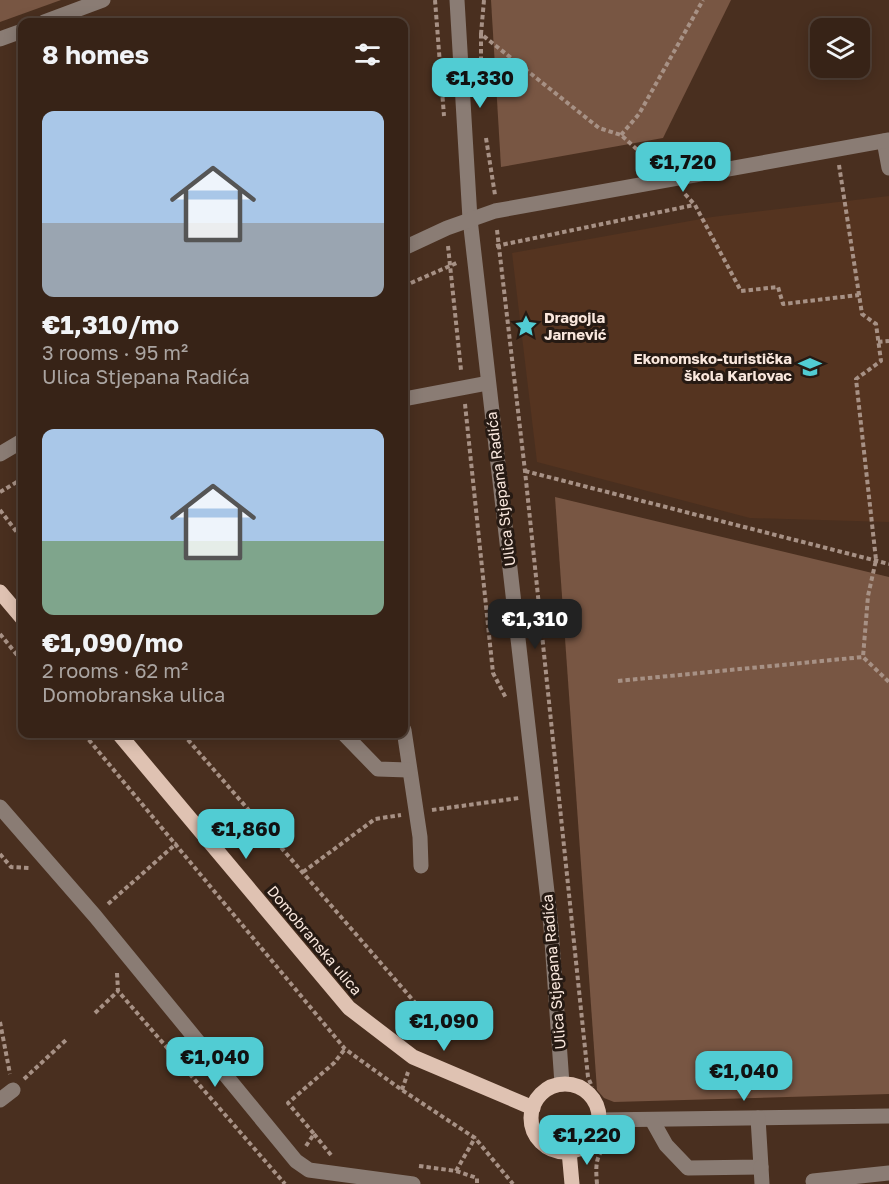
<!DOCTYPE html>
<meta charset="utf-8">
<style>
body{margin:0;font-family:"Golos Text",sans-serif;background:#3e2b20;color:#f1f3f6;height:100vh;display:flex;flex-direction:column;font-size:22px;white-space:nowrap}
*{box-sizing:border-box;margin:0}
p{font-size:20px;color:#aaa4a1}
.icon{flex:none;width:33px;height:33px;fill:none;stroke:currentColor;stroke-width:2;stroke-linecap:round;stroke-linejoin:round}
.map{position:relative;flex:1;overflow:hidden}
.side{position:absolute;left:18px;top:18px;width:390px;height:720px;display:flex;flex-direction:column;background:#372317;border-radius:12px;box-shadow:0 3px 15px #0003,0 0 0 2px #514036}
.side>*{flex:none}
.buttons{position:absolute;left:810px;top:18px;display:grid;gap:12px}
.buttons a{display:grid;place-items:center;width:60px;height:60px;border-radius:12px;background:#372317;box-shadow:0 3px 15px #0003,0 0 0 2px #514036;font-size:30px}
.price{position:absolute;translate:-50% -51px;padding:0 14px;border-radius:12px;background:#51ccd3;color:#111;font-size:20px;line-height:39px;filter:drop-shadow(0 2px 3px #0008)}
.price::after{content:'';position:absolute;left:50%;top:36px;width:18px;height:14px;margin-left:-9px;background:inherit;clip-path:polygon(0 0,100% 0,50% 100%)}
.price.selected{background:#222;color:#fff}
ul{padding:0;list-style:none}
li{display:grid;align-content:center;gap:12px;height:318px;padding:0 24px}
li span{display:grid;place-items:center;height:186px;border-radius:12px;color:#555}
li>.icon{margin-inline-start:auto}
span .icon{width:108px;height:108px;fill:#fffc;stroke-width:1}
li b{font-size:26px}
h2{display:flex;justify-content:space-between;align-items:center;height:72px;padding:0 24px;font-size:26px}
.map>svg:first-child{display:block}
.built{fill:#553420}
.green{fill:#785643}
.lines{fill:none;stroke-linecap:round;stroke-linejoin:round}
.path{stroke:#a79185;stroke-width:4;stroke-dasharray:4.5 3;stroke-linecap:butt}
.minor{stroke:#8a7c74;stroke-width:15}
.major{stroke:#dfc2b2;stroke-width:15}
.labels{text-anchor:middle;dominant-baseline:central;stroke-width:6;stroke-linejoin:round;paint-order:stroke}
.poi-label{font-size:15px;font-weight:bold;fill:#f9e7dd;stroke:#261a13;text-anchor:start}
.street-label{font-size:15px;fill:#f9e7dd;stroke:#261a13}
</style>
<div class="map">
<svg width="889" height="1184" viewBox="0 0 889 1184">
<rect width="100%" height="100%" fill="#492f1f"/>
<!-- built -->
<path class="built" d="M 889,196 L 889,522 L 750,518 L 537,462 L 512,253 L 712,217 Z"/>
<!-- green -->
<g class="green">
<path d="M 0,0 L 61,0 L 0,22 Z"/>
<path d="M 491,0 L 731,0 L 663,138 L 501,167 Z"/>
<path d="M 555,497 L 889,577 L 889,1094 L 614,1102 L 604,1098 L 597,1090 Z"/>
</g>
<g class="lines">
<!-- path -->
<g class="path">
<path d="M 435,0 L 444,116"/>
<path d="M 484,0 L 481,34 L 599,128 L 621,135 L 653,164"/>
<path d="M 481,34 L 481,62"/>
<path d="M 621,135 L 639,114 L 703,0"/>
<path d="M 486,138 L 495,195"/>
<path d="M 839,165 L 862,314 L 876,324 L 881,361 L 856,379 L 876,560 L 868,596 L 863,657 L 889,682"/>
<path d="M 685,194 L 695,205 L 741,291 L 778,287 L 783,304 L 859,295"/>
<path d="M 497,230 L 525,471 L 588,1077 L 592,1087"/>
<path d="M 448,246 L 461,370"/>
<path d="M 496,246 L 694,205"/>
<path d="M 404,286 L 459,262"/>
<path d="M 878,342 L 889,341"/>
<path d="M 465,404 L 493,673 L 506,698"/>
<path d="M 525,471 L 889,564"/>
<path d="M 0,492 L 22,479"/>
<path d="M 0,510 L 22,539"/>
<path d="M 0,634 L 22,661"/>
<path d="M 618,681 L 863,657"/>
<path d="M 84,734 L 345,1049 L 402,1090 L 475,1138 L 513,1184"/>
<path d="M 183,734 L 424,1013 L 420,1039"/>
<path d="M 432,810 L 519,798"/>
<path d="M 0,854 L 11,867 L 30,868"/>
<path d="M 303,872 L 375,819 L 401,815"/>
<path d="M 108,904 L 177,843"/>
<path d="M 117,973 L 118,991 L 285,1184"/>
<path d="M 95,1013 L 118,991"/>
<path d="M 0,1022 L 10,1074"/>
<path d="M 24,1079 L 66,1040"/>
<path d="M 402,1090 L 408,1072"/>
<path d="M 314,1134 L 331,1155"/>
<path d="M 306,1146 L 314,1134 L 288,1103 L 334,1063 L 345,1049"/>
<path d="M 419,1166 L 456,1171 L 477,1178 L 477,1184"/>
<path d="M 456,1171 L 475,1138"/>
<path d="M 597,1184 C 595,1160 596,1151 617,1138"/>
</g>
<!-- minor -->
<g class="minor">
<path d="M 457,0 L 470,219 L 551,927 L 562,1084"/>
<path d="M 44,22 L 103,0"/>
<path d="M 0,39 L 22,31"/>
<path d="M 884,141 L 889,168"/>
<path d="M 404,248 L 447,228 L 495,211 L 889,140"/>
<path d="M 404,399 L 488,383"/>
<path d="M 0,454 L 22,441"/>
<path d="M 404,730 L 420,837 L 421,866"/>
<path d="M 344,734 L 378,769 L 408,770"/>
<path d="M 0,807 L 95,916 L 296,1161 L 309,1170 L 413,1184"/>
<path d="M 0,1100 L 13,1090"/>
<path d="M 599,1120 L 889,1116"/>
<path d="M 652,1120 L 666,1145 L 688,1168 L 761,1167 L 758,1118"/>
<path d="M 761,1167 L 762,1184"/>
<path d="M 813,1181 L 889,1173"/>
</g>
<!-- major -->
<g class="major">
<path d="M 0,592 L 22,618"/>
<path d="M 119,734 L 349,1008 L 413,1057 L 533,1108"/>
<circle cx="565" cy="1118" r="34"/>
<path d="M 569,1151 L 572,1184"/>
</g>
</g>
<!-- icons -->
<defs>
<g id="sight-bare" transform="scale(1.8)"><path d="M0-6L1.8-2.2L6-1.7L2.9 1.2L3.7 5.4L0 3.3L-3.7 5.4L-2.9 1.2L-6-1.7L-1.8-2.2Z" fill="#51ccd3" stroke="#261a13" stroke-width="2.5" paint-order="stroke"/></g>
<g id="school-bare" transform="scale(1.8)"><path d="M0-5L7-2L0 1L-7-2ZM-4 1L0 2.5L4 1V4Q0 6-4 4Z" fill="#51ccd3" stroke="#261a13" stroke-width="2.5" paint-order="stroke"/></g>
</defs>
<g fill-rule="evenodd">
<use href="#sight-bare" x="526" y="326"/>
<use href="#school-bare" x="810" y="367"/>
</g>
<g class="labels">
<!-- poi labels -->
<g class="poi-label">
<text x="544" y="317">Dragojla<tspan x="544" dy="17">Jarnević</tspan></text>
<text x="792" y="358" text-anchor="end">Ekonomsko-turistička<tspan x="792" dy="17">škola Karlovac</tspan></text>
</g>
<!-- street labels -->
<g class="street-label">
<text transform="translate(500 489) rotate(-97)">Ulica Stjepana Radića</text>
<text transform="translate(315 940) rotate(50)">Domobranska ulica</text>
<text transform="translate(553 972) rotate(-95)">Ulica Stjepana Radića</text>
</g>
</g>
</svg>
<div class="buttons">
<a><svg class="icon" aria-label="layers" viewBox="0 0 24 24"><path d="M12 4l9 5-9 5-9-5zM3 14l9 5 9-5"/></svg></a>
</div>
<b class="price" style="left:480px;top:109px">€1,330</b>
<b class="price" style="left:683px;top:193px">€1,720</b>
<b class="price selected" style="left:535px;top:650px">€1,310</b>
<b class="price" style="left:246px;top:860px">€1,860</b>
<b class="price" style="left:444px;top:1052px">€1,090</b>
<b class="price" style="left:215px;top:1088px">€1,040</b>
<b class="price" style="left:744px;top:1102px">€1,040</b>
<b class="price" style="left:587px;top:1166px">€1,220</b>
<section class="side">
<h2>8 homes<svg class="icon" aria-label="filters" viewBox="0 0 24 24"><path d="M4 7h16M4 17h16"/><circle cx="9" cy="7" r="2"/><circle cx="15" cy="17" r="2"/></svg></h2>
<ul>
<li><span style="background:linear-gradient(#a9c7e8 60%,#9aa5b1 0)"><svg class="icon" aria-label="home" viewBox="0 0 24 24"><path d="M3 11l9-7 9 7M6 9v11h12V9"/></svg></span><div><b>€1,310/mo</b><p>3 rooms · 95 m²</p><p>Ulica Stjepana Radića</p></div></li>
<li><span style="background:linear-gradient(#a9c7e8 60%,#7fa58c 0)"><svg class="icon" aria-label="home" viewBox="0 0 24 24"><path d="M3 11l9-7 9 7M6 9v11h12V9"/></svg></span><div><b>€1,090/mo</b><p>2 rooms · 62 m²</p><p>Domobranska ulica</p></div></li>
</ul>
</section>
</div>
